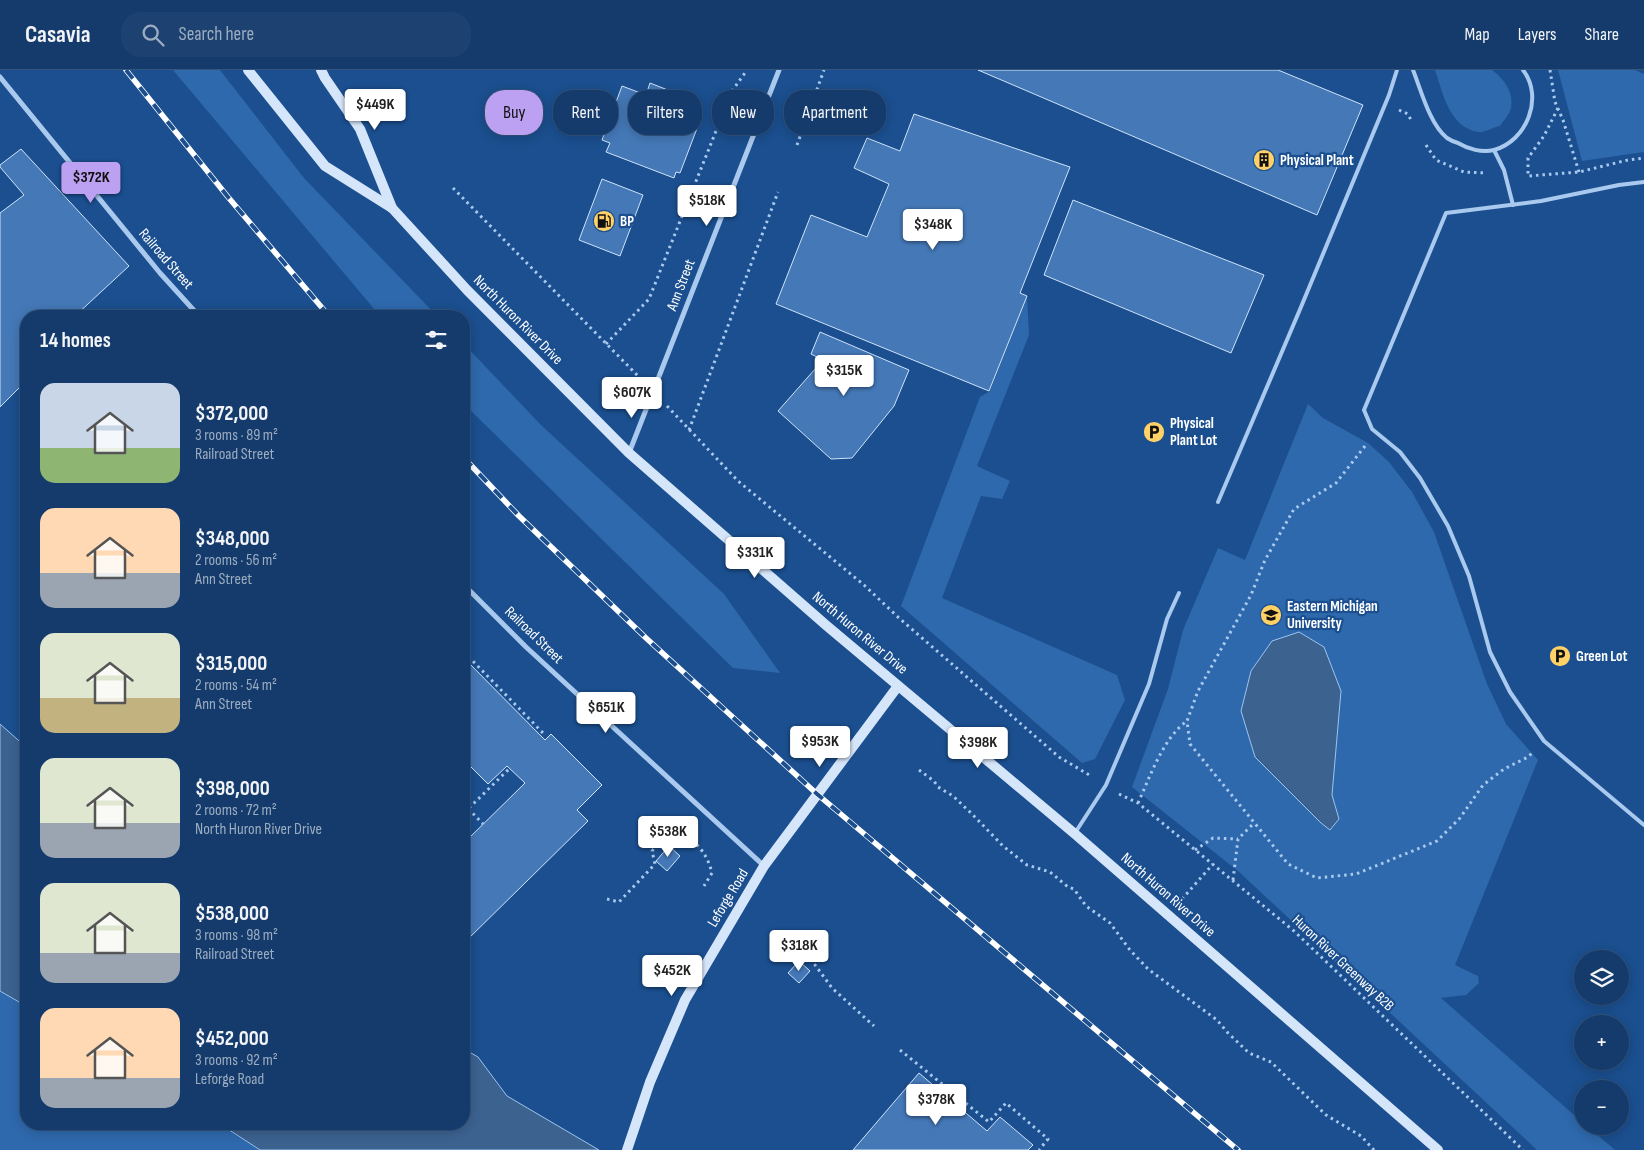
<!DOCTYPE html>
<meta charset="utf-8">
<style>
body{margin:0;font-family:"Sofia Sans Condensed",sans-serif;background:#1d4271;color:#f1f3f6;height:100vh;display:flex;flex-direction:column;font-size:19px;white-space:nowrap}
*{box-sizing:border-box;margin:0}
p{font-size:16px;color:#9dadc1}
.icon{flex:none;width:28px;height:28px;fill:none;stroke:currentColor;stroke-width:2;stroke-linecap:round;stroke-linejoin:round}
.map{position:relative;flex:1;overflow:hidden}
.panel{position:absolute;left:20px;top:240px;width:450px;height:820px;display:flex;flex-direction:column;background:#143b6b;border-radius:20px;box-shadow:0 2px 12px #0003,0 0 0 1px #33557e}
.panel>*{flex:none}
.top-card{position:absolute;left:485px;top:20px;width:475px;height:45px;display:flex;gap:10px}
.fabs{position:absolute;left:1574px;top:880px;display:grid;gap:10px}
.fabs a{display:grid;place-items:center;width:55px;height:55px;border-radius:50%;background:#143b6b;box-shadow:0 2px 12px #0003,0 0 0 1px #33557e;font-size:25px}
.price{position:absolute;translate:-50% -42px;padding:0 11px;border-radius:5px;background:#fff;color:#222;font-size:16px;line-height:32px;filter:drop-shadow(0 1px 2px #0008)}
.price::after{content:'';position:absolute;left:50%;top:30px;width:15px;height:11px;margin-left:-8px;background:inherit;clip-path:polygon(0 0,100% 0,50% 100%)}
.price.selected{background:#bca0f2;color:#111}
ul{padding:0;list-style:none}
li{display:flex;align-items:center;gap:15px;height:125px;padding:0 20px}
li span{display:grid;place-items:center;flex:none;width:140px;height:100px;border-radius:15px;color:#555}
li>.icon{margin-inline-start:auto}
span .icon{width:60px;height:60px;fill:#fffc;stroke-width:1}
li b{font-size:21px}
h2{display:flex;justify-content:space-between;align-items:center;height:60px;padding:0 20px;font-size:21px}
.tag{padding:0 18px;border-radius:20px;background:#143b6b;box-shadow:0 2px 12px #0003,0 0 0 1px #33557e;font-size:18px;line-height:45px}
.tag.selected{background:#bca0f2;color:#111}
header{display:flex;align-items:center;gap:30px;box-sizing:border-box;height:70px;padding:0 25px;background:#143b6b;border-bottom:1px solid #33557e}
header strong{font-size:24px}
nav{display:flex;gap:28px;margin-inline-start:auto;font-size:18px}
.search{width:350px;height:45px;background:#1d4271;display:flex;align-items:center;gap:12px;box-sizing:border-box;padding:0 18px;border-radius:20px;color:#9dadc1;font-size:19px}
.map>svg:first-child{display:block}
.green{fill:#2e69ad}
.water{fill:#3c6290;stroke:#9cc4f0}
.building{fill:#4478b7;stroke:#cfe3fa}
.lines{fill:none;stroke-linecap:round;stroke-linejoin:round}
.path{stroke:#a9c9ee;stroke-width:3;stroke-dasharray:2.5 4;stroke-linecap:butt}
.service{stroke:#a9c9ee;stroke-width:4}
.minor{stroke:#a9c9ee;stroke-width:5}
.secondary{stroke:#d6e6fa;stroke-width:10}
.rail-casing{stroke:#fff;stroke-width:5.5}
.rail{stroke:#1b4f8f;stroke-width:4;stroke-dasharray:11;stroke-linecap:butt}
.labels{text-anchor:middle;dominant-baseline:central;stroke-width:4.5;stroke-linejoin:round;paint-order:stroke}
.poi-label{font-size:15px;font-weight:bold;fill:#fff;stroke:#1b4f8f;text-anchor:start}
.street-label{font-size:15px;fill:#fff;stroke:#1b4f8f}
</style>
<header>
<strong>Casavia</strong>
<div class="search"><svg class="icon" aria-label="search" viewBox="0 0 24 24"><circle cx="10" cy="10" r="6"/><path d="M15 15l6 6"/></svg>Search here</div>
<nav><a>Map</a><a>Layers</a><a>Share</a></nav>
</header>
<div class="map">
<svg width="1644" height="1080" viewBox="0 0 1644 1080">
<rect width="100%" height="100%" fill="#1b4f8f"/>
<!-- green -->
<g class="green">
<path d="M 173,0 L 220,0 L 304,108 L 437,246 L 380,246 Z"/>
<path d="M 1435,0 L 1492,0 C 1504,9 1514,22 1511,38 C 1510,44 1504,50 1500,56 C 1494,57 1484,63 1478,62 C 1449,57 1443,23 1435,0 Z"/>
<path d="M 1558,0 L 1635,0 L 1644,4 L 1644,82 L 1582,91 Z"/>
<path d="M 1027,226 L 1029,265 L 977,396 L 1010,411 L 1002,429 L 981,426 L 942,528 L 1117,605 L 1125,630 L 1095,689 L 1082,693 L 901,536 L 980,327 L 990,321 Z"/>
<path d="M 464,274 L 541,355 L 724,524 L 780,603 L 733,598 L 464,334 Z"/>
<path d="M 1308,334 L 1323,348 L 1368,373 L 1389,392 L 1412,422 L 1434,462 L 1487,614 L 1506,654 L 1538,690 L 1455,895 L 1478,906 L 1479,913 L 1466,925 L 1441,928 L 1582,1052 L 1582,1056 L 1587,1056 L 1615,1080 L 1537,1080 L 1238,801 L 1132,717 L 1168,619 L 1183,560 L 1218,478 L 1245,490 Z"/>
<path d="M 0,921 L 26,936 L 26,1054 L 219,1054 L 259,1080 L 0,1080 Z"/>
</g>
<!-- water -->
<g class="water">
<path d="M 1299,562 L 1324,577 L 1341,621 L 1332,725 L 1339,749 L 1330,760 L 1321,753 L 1255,687 L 1241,641 L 1251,601 L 1272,571 Z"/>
<path d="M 0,654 L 26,677 L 26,936 L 0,921 Z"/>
<path d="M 464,979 L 478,987 L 507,1026 L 599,1080 L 260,1080 L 220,1054 L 464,1054 Z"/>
</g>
<!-- building -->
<g class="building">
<path d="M 978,0 L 1278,0 L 1363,35 L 1317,145 Z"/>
<path d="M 650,13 L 678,24 L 674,37 L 701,48 L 680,103 L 676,102 L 674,108 L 606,82 L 610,73 L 602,70 L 622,16 L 646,25 Z"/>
<path d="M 914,44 L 1070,97 L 1020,223 L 1027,226 L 989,321 L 776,234 L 811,145 L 867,167 L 889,114 L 854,98 L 867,68 L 900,81 Z"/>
<path d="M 21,79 L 129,196 L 75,246 L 26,246 L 26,311 L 0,337 L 0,143 L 24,125 L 0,97 L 0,95 Z"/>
<path d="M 602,109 L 643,125 L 620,186 L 579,170 Z"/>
<path d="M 1073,130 L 1264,205 L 1231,283 L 1044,205 Z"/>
<path d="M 820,262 L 909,300 L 894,336 L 852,388 L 831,389 L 778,341 L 823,290 L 811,284 Z"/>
<path d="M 464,588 L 545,670 L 551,664 L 602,715 L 577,740 L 588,751 L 464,873 L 464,773 L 525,713 L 507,696 L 488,714 L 464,690 Z"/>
<path d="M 669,776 L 680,786 L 667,801 L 656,791 Z"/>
<path d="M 799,891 L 810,901 L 799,913 L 788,903 Z"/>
<path d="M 919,1003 L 987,1061 L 1000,1047 L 1033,1075 L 1028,1080 L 853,1080 Z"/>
</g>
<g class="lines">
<!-- path -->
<g class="path">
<path d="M 1550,0 L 1555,32 L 1563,50 L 1579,102"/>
<path d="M 1558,38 L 1544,66 L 1528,88 L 1528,106 L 1579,102 L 1628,90 L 1644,88"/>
<path d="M 1399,40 L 1408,44 L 1411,50"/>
<path d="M 797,75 L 824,0"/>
<path d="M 1426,75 L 1436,90 L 1464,102 L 1486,103"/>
<path d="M 453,118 L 640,308"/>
<path d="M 606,274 L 649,229 L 732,21 L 747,0"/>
<path d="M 667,336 L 738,411 L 864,515 L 899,548 L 1059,687 L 1091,706"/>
<path d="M 689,360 L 778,122"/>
<path d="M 1365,376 L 1336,413 L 1294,439 L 1265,490 L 1251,525 L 1198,621 L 1187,651 L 1190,674 L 1288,794 L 1317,808 L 1356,804 L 1437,771 L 1460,748 L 1483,715 L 1504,699 L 1528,687 L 1532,683"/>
<path d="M 464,582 L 545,665"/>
<path d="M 919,700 L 934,711 L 938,717 L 953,726 L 973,745 L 1003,776 L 1027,795 L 1050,802 L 1068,817 L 1074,819 L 1086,836 L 1110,853 L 1130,880 L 1148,899 L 1217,950 L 1228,963 L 1249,983 L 1271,992 L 1326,1045 L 1361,1066 L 1374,1080"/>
<path d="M 1119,724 L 1138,733 L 1294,861 L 1523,1080"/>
<path d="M 1138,733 C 1150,707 1163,668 1187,651"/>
<path d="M 464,734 L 483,754"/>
<path d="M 464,742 L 469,738 L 510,698"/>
<path d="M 1195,780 L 1213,768 L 1238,769"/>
<path d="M 1233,810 L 1238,769 L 1254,753"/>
<path d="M 607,829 L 619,832 L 655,794 L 652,781 C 677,751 704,771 712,803 L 704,816"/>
<path d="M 1182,829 L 1213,794"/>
<path d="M 809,876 L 810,888 L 832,918 L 874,956"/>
<path d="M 900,980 L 989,1052 L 1006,1033 L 1048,1069 L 1039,1080"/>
</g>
<!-- service -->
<g class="service">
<path d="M 1413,0 C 1421,20 1430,55 1447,68 C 1450,70 1454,72 1458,73 C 1468,79 1482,83 1494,80 C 1527,71 1544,27 1523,0"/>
<path d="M 1494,80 L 1504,100 L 1513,135"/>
<path d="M 1644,112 L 1619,115 L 1541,131 L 1446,143 L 1364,340 L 1372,359 L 1400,382 L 1420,408 L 1448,456 L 1469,506 L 1490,582 L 1510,622 L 1544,671 L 1644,755"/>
<path d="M 1218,432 L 1301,237 L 1389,25 L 1397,0"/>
<path d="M 1075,763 L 1106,715 L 1149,614 L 1167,549 L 1179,523"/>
</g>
<!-- minor -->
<g class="minor">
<path d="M 0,7 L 160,203 L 199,246"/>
<path d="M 629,383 L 779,0"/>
<path d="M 464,515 L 526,577 L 764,796"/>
</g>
<!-- secondary -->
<g class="secondary">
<path d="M 248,0 L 325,96 L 392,138 L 467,220 L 629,383 L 827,556 L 1075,764 L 1438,1080"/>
<path d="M 321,0 L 325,8 L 360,59 L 392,138"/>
<path d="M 627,1080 L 650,1012 L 685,930 L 764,796 L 898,616"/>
</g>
<!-- rail casing -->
<g class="rail-casing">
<g id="rail">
<path d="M 126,0 L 228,127 L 329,246"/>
<path d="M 464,388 L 519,446 L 646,568 L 817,724 L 1238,1080"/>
</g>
</g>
<!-- rail -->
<use href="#rail" class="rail"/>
</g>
<!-- icons -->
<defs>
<g id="building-disc" transform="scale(1.125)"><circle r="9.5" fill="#ffd166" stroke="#1b4f8f"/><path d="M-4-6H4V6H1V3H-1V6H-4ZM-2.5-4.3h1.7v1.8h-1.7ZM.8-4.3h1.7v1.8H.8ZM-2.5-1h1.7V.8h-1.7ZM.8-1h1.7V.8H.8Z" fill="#111"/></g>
<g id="fuel-disc" transform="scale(1.125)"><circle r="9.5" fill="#ffd166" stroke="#1b4f8f"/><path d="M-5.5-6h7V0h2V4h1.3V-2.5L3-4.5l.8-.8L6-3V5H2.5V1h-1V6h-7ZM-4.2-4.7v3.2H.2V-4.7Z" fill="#111"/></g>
<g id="parking-disc" transform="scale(1.125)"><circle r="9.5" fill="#ffd166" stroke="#1b4f8f"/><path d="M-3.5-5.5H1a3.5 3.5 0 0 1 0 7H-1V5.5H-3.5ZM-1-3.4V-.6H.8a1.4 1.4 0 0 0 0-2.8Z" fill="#111"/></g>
<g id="university-disc" transform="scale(1.125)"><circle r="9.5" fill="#ffd166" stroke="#1b4f8f"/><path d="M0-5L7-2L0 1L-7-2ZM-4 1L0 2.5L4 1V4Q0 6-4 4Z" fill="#111"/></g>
</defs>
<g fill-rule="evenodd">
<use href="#building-disc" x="1264" y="90"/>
<use href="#fuel-disc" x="604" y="151"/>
<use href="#parking-disc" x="1154" y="362"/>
<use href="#university-disc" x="1271" y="545"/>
<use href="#parking-disc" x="1560" y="586"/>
</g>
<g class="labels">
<!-- poi labels -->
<g class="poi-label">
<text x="1280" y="90">Physical Plant</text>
<text x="620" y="151">BP</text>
<text x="1170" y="353">Physical<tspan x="1170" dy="17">Plant Lot</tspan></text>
<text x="1287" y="536">Eastern Michigan<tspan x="1287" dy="17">University</tspan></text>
<text x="1576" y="586">Green Lot</text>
</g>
<!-- street labels -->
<g class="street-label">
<text transform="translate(166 189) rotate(49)">Railroad Street</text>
<text transform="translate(681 215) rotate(-69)">Ann Street</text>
<text transform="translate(518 250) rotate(45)">North Huron River Drive</text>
<text transform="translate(860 563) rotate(40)">North Huron River Drive</text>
<text transform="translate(534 565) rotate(44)">Railroad Street</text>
<text transform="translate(1168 825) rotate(41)">North Huron River Drive</text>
<text transform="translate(728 828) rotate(-59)">Leforge Road</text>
<text transform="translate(1343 893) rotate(43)">Huron River Greenway B2B</text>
</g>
</g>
</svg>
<div class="fabs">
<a><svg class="icon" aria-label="layers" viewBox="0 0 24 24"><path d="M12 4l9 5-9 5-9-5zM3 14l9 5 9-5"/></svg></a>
<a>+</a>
<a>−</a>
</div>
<b class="price" style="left:375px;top:61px">$449K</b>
<b class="price selected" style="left:91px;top:134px">$372K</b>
<b class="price" style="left:707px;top:157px">$518K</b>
<b class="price" style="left:933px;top:181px">$348K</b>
<b class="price" style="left:844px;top:327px">$315K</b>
<b class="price" style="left:632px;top:349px">$607K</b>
<b class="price" style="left:755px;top:509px">$331K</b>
<b class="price" style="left:606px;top:664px">$651K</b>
<b class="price" style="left:820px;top:698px">$953K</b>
<b class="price" style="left:978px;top:699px">$398K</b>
<b class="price" style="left:668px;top:788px">$538K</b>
<b class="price" style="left:799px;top:902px">$318K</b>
<b class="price" style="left:672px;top:927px">$452K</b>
<b class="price" style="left:936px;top:1056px">$378K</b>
<div class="top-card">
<a class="tag selected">Buy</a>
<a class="tag">Rent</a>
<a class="tag">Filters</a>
<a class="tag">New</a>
<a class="tag">Apartment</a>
</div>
<section class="panel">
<h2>14 homes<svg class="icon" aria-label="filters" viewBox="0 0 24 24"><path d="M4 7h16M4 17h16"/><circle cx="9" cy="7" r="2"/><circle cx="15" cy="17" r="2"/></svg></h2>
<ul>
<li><span style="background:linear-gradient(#c9d6e8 65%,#8fb573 0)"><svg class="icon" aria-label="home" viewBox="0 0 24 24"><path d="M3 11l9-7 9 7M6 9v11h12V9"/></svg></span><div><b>$372,000</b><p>3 rooms · 89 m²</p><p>Railroad Street</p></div></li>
<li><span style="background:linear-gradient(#ffd9b3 65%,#9aa5b1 0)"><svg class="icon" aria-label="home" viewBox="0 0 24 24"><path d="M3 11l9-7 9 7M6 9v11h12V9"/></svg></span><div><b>$348,000</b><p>2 rooms · 56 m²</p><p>Ann Street</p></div></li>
<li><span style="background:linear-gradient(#dfe7d0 65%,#c2b280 0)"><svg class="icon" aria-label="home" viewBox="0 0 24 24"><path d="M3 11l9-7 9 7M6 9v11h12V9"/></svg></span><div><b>$315,000</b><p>2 rooms · 54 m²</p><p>Ann Street</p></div></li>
<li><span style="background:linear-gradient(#dfe7d0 65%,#9aa5b1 0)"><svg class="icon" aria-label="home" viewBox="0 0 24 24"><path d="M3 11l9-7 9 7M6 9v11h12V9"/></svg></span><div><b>$398,000</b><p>2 rooms · 72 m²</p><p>North Huron River Drive</p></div></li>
<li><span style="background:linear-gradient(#dfe7d0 70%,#9aa5b1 0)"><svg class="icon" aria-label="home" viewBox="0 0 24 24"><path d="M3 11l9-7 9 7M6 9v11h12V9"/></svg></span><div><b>$538,000</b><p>3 rooms · 98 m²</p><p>Railroad Street</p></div></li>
<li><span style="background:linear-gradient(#ffd9b3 70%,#9aa5b1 0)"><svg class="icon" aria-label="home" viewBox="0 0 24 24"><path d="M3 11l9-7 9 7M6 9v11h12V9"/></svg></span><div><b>$452,000</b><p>3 rooms · 92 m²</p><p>Leforge Road</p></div></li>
</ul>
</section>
</div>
